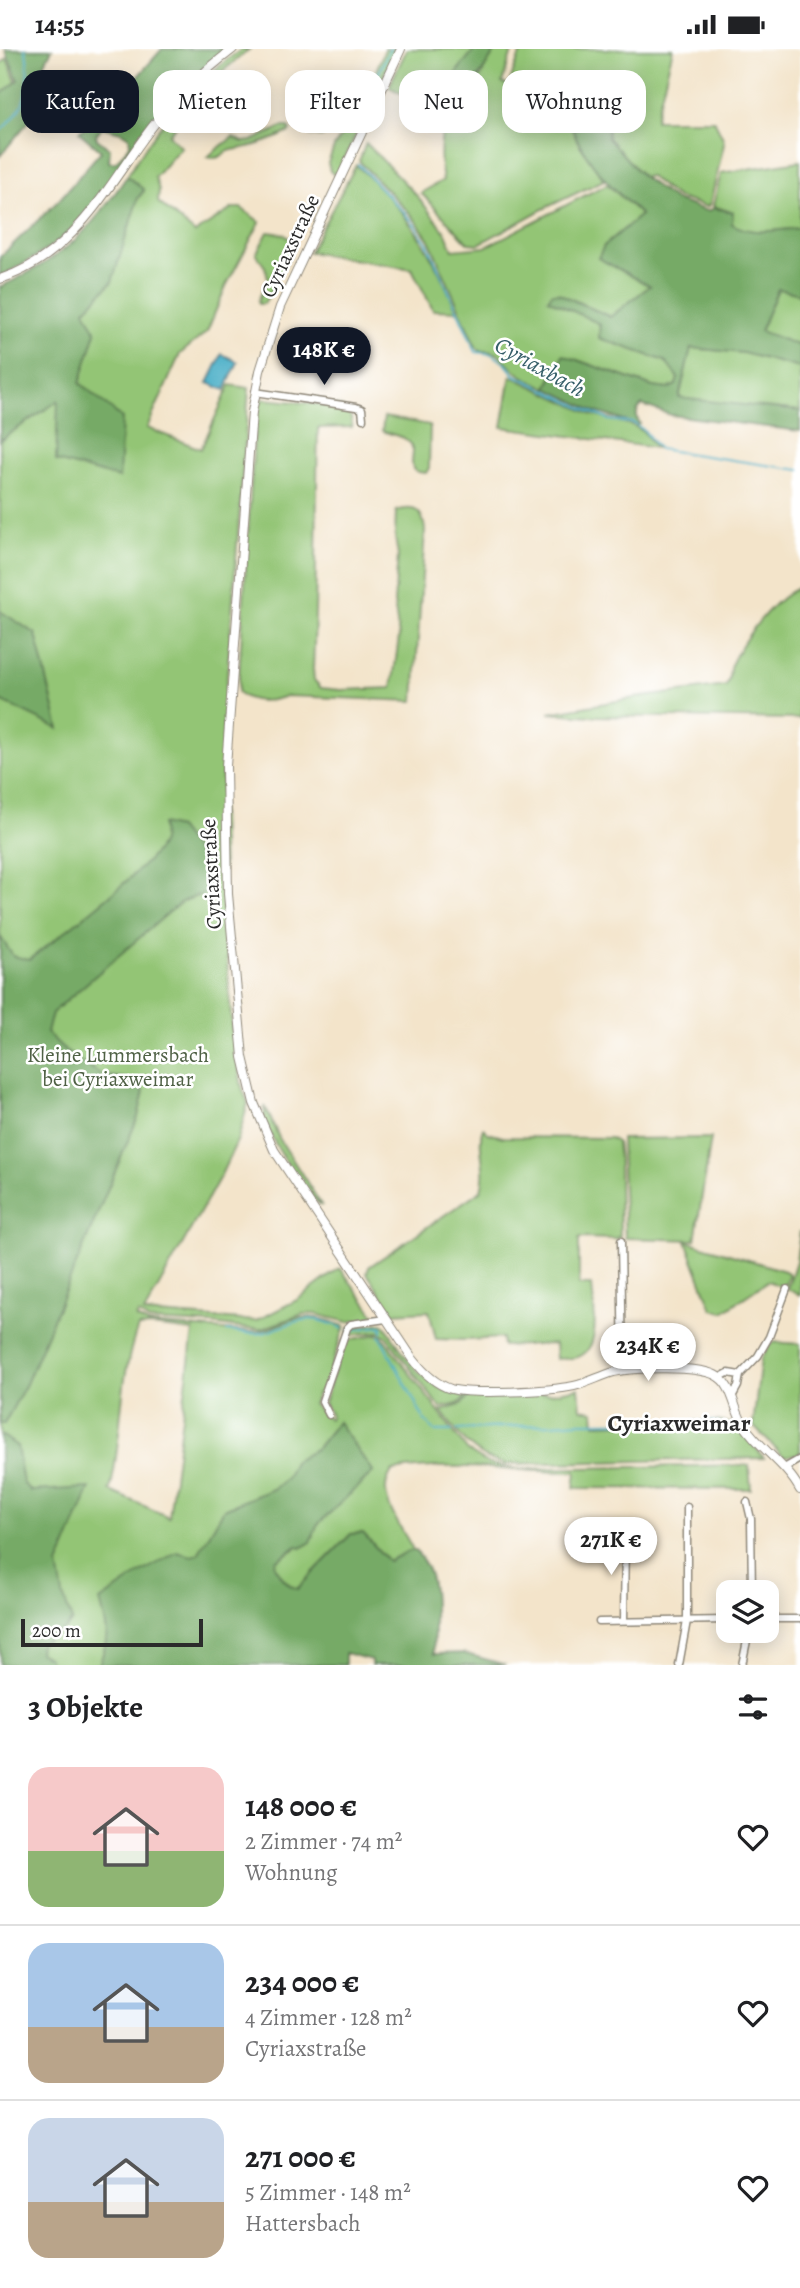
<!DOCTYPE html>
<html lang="de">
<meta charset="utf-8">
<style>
body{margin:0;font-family:Alegreya,serif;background:#f6f6f6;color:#202124;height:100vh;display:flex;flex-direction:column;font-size:26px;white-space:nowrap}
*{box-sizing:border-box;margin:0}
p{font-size:23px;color:#757577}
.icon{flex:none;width:38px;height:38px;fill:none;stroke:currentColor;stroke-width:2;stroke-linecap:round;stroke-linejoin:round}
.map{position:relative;height:1616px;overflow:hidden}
.panel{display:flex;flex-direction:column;background:#fff;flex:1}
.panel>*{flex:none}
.hud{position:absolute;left:21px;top:21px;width:760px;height:63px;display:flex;gap:14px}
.buttons{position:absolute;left:716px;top:1531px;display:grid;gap:14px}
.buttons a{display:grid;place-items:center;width:63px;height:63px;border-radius:14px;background:#fff;box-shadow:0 4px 18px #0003;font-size:35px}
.scale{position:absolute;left:21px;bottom:18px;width:182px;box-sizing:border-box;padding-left:7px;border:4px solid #2b2b2b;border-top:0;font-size:19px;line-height:24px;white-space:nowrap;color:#2b2b2b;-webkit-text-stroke:5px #fff;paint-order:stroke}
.price{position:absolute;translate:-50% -60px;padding:0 16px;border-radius:24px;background:#fff;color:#222;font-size:23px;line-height:46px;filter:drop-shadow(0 2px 4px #0008)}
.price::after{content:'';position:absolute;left:50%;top:42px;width:21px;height:16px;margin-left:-10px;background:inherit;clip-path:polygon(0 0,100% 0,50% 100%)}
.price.current{background:#111827;color:#fff}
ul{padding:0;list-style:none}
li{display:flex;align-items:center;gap:21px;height:175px;padding:0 28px}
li+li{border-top:2px solid #e0e0e0}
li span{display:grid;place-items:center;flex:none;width:196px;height:140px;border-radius:21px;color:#555}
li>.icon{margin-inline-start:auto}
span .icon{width:84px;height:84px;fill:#fffc;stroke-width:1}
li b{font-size:30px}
h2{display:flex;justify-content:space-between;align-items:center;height:84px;padding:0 28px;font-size:30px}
.pill{padding:0 24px;border-radius:21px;background:#fff;box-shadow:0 4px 18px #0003;font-size:24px;line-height:63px}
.pill.current{background:#111827;color:#fff}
.status{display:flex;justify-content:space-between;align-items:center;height:49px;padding:0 35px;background:#fff;direction:ltr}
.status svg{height:19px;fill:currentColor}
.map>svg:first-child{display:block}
.green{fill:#93c575;stroke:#5f7850;stroke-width:2;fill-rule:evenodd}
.forest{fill:#76aa66;stroke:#506a48;stroke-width:2;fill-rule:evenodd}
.water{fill:#47adc6;stroke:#396c78;stroke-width:2}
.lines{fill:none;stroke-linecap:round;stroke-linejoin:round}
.stream{stroke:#47adc6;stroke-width:2}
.minor-casing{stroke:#8f887a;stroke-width:9}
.tertiary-casing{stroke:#8f887a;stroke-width:10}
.minor{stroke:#fff;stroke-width:6}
.tertiary{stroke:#fff;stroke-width:8}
.labels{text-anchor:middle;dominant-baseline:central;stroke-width:5;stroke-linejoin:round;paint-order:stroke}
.street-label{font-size:21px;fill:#2b2b2b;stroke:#fff}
.park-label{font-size:21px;fill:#4f6145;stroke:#fff}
.water-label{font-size:23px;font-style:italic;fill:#365f69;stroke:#fff}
.quarter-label{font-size:24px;font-weight:bold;fill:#2b2b2b;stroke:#fff}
</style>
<div class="status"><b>14:55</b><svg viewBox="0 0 49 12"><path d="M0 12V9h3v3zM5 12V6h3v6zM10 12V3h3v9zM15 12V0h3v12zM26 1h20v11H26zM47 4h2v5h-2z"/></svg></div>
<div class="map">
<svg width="800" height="1616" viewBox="0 0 800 1616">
<rect width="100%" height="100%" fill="#fff"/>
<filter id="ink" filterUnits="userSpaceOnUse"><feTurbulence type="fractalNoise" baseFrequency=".0143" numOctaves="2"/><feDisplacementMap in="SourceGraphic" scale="14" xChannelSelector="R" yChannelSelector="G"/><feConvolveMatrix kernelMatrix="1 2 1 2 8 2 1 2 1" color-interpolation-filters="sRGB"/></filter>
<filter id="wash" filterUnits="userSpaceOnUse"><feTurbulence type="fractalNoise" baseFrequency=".00686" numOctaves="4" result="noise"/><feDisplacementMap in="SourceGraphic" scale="28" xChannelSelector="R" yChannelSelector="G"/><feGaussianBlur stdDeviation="1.57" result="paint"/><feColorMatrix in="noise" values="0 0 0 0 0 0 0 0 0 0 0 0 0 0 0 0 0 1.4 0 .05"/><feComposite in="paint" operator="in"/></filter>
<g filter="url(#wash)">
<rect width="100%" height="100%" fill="#f3e4ca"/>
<!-- green -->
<g class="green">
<path d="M 242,0 L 250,0 L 209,33 L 169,86 L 181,98 L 155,128 L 159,141 L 158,153 L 195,184 L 233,159 L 241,159 L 260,173 L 226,237 L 207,283 L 180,305 L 147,379 L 201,400 L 230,336 L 249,339 L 223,681 L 221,766 L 225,882 L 232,981 L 242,1038 L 248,1054 L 238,1090 L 221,1126 L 144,1264 L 256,1272 L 297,1251 L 340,1219 L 376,1268 L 348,1273 L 315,1265 L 303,1265 L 261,1280 L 249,1280 L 211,1275 L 149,1272 L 138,1265 L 136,1269 L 148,1275 L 250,1283 C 267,1283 278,1275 294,1270 C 312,1265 328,1272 345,1277 L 322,1345 L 318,1344 L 313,1355 L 329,1370 L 331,1367 L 324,1354 L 344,1292 L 377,1285 L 382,1287 L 468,1402 L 489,1415 L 517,1420 L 749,1416 L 751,1440 L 574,1439 L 576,1423 C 515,1423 454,1412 393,1422 C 372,1444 403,1479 413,1501 L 388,1512 L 363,1484 L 351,1485 L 297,1540 C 287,1536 280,1526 275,1517 L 276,1512 L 314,1488 L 314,1481 L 317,1476 L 373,1423 L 338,1373 L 317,1399 L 294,1413 L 286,1430 L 273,1440 L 224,1460 L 336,1616 L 0,1616 L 0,238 L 124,193 L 138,149 L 144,142 L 127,127 C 156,78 194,32 242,0 ZM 151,1277 L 193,1282 L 169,1468 L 110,1442 C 123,1388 118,1330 138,1278 Z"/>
<path d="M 385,0 L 396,0 L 338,124 L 334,126 L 330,122 L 328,114 L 334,98 L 363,53 Z"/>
<path d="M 407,0 L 475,0 L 456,24 L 451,41 L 481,28 L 486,15 L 497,0 L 513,0 L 502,34 L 508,37 L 522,0 L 673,0 L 655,71 L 714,71 L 723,89 L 724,95 L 710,155 L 707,158 L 676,148 L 649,127 L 643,128 L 608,89 L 607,67 L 617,23 L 594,74 L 572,80 L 579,95 L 604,131 L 541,161 L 479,195 L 468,194 L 421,144 L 443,131 C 438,109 441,88 445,67 L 389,38 Z"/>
<path d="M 7,10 L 16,33 L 0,46 L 0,15 Z"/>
<path d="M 353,42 L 353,46 L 346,49 L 333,67 L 335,70 L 326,85 L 321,88 L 310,86 L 327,53 Z"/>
<path d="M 282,78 L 289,78 L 291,82 C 272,92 252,98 232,101 C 222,103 222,112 207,108 L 233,88 L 243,93 L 252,92 Z"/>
<path d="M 366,94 L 418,148 L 446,184 L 453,201 L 485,198 L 607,135 L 641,166 L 604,197 L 650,237 L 610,268 L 558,244 L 600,276 L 599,289 L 665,312 L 678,329 L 676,336 L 668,340 L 653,338 L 563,306 L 547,339 C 537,334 525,330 517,323 C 502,311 502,301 480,302 L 476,298 L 429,191 L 413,168 L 359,112 Z"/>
<path d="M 800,112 L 800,179 C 776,181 753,187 732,175 L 732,163 L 713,157 L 721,124 Z"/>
<path d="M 356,116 C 405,157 433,204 457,262 L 433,261 L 412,220 L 309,203 Z"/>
<path d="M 268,183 L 284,185 L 291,191 L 292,203 L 264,255 L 259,255 L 258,252 L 268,229 L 265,218 L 256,205 Z"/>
<path d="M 778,239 L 800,245 L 800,297 L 760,283 Z"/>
<path d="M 690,299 L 743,304 L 800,319 L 800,362 L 679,350 Z"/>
<path d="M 511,327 L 593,366 L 632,376 L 643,382 L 656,399 L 502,378 Z"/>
<path d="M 264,350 L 339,357 C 349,362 352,367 352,378 L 318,379 C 316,460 317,540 313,620 L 314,631 L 321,639 L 341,641 L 392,639 L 399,588 L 394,553 L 398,507 L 395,488 L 396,462 C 416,456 423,462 425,481 L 414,652 L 286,647 C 271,653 250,655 238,643 L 254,390 L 260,351 Z"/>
<path d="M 384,368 L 430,376 L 429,419 L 426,424 C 406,423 413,414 413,402 L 411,395 L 404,389 L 382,382 Z"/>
<path d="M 800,538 L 800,670 L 592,667 L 549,664 L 634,649 L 726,637 C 731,630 728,624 731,616 C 743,590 773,549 800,538 Z"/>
<path d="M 265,1057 L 279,1089 L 322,1157 C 306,1147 268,1088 264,1068 C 264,1066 265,1060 265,1057 Z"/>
<path d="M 483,1079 L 488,1084 L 503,1088 L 610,1089 L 617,1093 L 619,1112 L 620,1190 L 617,1188 L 617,1190 L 579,1189 L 579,1236 L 592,1236 C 593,1257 603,1298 578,1308 C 572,1310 563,1309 556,1310 L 555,1295 L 503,1297 L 502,1289 L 466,1291 L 436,1290 L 429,1262 L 393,1264 L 367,1224 L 369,1218 L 481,1141 C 488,1120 476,1096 483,1079 Z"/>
<path d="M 711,1089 L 695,1191 L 625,1189 L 621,1090 Z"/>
<path d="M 800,1182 L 800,1246 L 787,1240 L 796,1212 Z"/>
<path d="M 686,1192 L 785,1222 L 789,1225 L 784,1239 L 768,1232 L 723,1263 L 712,1260 Z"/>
<path d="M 381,1274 L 385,1276 C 406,1308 425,1343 468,1347 L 458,1355 L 440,1359 L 386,1287 L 379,1283 L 348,1286 L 350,1278 Z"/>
<path d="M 772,1293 L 800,1295 L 800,1404 L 784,1408 L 753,1377 L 761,1309 Z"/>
<path d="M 579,1339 L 581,1360 L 594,1362 L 595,1375 L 716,1372 L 736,1375 L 764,1409 L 505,1415 C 474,1409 459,1386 441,1362 L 460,1356 L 472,1346 L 553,1344 Z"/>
</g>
<!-- forest -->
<g class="forest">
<path d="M 5,0 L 52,0 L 35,34 L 43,55 L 0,107 L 0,46 L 18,31 Z"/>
<path d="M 162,0 L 229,0 C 201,22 173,44 150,73 C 126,103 109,141 83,169 C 59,195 32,212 0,227 L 0,208 L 59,151 L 101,102 L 79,83 L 109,60 ZM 102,78 L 121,83 L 129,88 L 130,96 L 116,113 L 109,113 L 110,100 L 97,90 L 96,86 Z"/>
<path d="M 475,0 L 497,0 C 481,21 480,38 450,41 L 456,24 Z"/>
<path d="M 612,21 L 617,23 L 607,67 L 608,89 L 643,128 L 675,151 L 707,162 L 714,159 L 733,163 L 732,175 C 753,187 777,181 800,179 L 800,245 L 778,240 L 760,282 L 800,297 L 800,319 L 743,304 L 691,299 L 679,349 L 800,362 L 800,382 L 671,366 L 642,356 L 637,362 L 637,369 L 640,375 L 638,376 L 596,363 L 547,339 L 563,306 L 653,338 L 668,340 L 676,336 L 678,329 L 665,312 L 599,289 L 600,275 L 548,250 L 552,244 L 558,244 L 610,268 L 650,237 L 598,209 L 604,197 L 641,166 C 612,139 589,117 572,80 L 594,74 Z"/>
<path d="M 127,127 L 144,141 L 138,149 L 112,233 L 85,261 L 96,283 L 80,334 L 122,369 L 119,429 L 56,412 L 58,352 L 0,391 L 0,238 C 64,208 88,185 127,127 Z"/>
<path d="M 0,562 L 36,585 L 59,680 L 3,653 L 0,654 Z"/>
<path d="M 162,775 L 178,779 L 195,801 L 210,824 L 213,841 L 181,853 L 52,964 L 47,984 L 68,1004 L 102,1026 L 132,1031 L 144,1042 L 138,1068 L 36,1311 L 26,1335 L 4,1375 L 0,1375 L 0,887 L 13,907 L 29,911 C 52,892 157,814 162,792 C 163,787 162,780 162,775 Z"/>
<path d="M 338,1373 L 373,1423 L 317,1476 L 311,1493 L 301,1499 L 297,1497 L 276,1512 L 275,1517 C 280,1526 287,1537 297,1540 L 351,1485 L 363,1484 L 388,1512 L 409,1502 L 415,1502 C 442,1526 432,1572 434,1605 L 463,1604 L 506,1616 L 371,1616 L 371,1611 L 345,1604 L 345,1616 L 99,1616 C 110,1587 108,1581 100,1552 L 142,1523 L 177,1503 L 192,1507 L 198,1505 L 224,1460 L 273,1440 L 286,1430 L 294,1413 L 317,1399 Z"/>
<path d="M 0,1387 L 3,1387 L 17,1397 L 23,1434 L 31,1442 L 90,1439 L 58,1516 L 63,1546 L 72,1572 L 66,1579 L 40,1595 L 39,1603 L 49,1609 L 51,1616 L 0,1616 Z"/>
</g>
<!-- water -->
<path class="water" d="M 222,305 L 238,313 L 225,341 L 208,334 Z"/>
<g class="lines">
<!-- stream -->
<g class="stream">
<path d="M 353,78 L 390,0"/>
<path d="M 0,82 C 9,74 20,63 24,51 C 28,39 29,11 25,0"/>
<path d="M 358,115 L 412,172 L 427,194 L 476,303 L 492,305 L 505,314 L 515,326 L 578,357 L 609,371 L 633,374 L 644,381 L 659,400 L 800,421"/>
<path d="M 349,1281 L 380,1277 L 382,1278 L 382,1283"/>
<path d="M 227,1282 C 239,1283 255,1287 266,1283 C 300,1273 305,1262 342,1279"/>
<path d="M 380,1287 L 423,1368"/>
<path d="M 424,1371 L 435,1382 L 452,1382"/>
<path d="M 457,1381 L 581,1373 L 712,1372 L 733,1380 L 739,1379"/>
</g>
</g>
</g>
<g filter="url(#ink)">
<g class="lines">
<!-- minor casing -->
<g class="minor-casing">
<g id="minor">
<path d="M 255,343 L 356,358 L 362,360 L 363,370"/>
<path d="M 621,1192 L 623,1321"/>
<path d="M 719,1329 L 728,1324 L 740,1326"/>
<path d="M 732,1348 L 738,1337 L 740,1326 L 758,1307 L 769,1288 L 787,1240"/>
<path d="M 329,1366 L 322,1352 L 347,1279 L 351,1275 L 386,1270"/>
<path d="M 784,1419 L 800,1410"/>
<path d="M 747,1453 L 751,1470 L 752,1544"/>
<path d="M 619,1477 L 625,1485 L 624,1572"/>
<path d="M 766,1570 L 800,1570"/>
<path d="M 599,1573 L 728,1571"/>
<path d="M 679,1616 L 687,1572 L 687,1458"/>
<path d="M 742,1616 L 749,1582"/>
</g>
</g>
<!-- tertiary casing -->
<g class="tertiary-casing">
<g id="tertiary">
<path d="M 401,0 L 280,258 L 260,322 L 252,363 L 226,717 L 228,845 L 243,1008 L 254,1054 L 274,1101 L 413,1310 C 423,1323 435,1335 451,1340 C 473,1346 550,1342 574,1337 C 588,1334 600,1327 614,1323 C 635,1318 697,1317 715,1326 C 734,1335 733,1361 744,1376 C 760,1400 787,1416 800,1441"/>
<path d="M 0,230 C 75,206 107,137 152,78 C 175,48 203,23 233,0"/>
</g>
</g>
<!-- minor -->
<use href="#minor" class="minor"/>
<!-- tertiary -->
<use href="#tertiary" class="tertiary"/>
</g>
</g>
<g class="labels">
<!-- street labels -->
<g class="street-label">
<text transform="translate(290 197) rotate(-65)">Cyriaxstraße</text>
<text transform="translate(211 825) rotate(-93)">Cyriaxstraße</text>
</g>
<!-- park labels -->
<g class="park-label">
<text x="118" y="1006">Kleine Lummersbach<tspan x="118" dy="24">bei Cyriaxweimar</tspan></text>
</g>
<!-- water labels -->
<g class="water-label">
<text transform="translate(540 318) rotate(29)">Cyriaxbach</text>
</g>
<!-- quarter labels -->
<g class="quarter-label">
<text x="679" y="1374">Cyriaxweimar</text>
</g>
</g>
</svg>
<div class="buttons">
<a><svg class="icon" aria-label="layers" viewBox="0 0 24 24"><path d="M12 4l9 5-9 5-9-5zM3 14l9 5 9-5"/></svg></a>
</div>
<div class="scale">200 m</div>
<b class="price current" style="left:324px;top:338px">148K €</b>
<b class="price" style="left:648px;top:1334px">234K €</b>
<b class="price" style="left:611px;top:1528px">271K €</b>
<div class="hud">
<a class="pill current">Kaufen</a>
<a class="pill">Mieten</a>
<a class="pill">Filter</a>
<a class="pill">Neu</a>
<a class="pill">Wohnung</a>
</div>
</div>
<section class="panel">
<h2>3 Objekte<svg class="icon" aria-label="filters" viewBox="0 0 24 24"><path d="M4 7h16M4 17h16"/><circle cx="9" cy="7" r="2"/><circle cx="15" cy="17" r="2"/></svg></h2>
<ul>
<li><span style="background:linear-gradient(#f6c9c9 60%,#8fb573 0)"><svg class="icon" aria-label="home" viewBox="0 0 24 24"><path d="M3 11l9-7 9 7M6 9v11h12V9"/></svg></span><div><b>148 000 €</b><p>2 Zimmer · 74 m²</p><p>Wohnung</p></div><svg class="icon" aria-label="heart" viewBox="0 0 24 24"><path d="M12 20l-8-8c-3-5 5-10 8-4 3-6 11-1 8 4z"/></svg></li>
<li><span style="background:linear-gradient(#a9c7e8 60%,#b9a48a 0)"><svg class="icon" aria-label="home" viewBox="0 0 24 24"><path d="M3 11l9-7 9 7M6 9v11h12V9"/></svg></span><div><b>234 000 €</b><p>4 Zimmer · 128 m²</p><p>Cyriaxstraße</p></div><svg class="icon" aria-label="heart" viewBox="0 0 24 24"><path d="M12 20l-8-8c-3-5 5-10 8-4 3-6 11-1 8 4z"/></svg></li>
<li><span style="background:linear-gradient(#c9d6e8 60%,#b9a48a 0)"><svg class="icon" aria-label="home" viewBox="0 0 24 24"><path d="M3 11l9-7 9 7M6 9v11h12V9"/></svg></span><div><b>271 000 €</b><p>5 Zimmer · 148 m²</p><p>Hattersbach</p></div><svg class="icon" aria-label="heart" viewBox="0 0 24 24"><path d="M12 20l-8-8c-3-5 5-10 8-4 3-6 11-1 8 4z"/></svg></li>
</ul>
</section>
